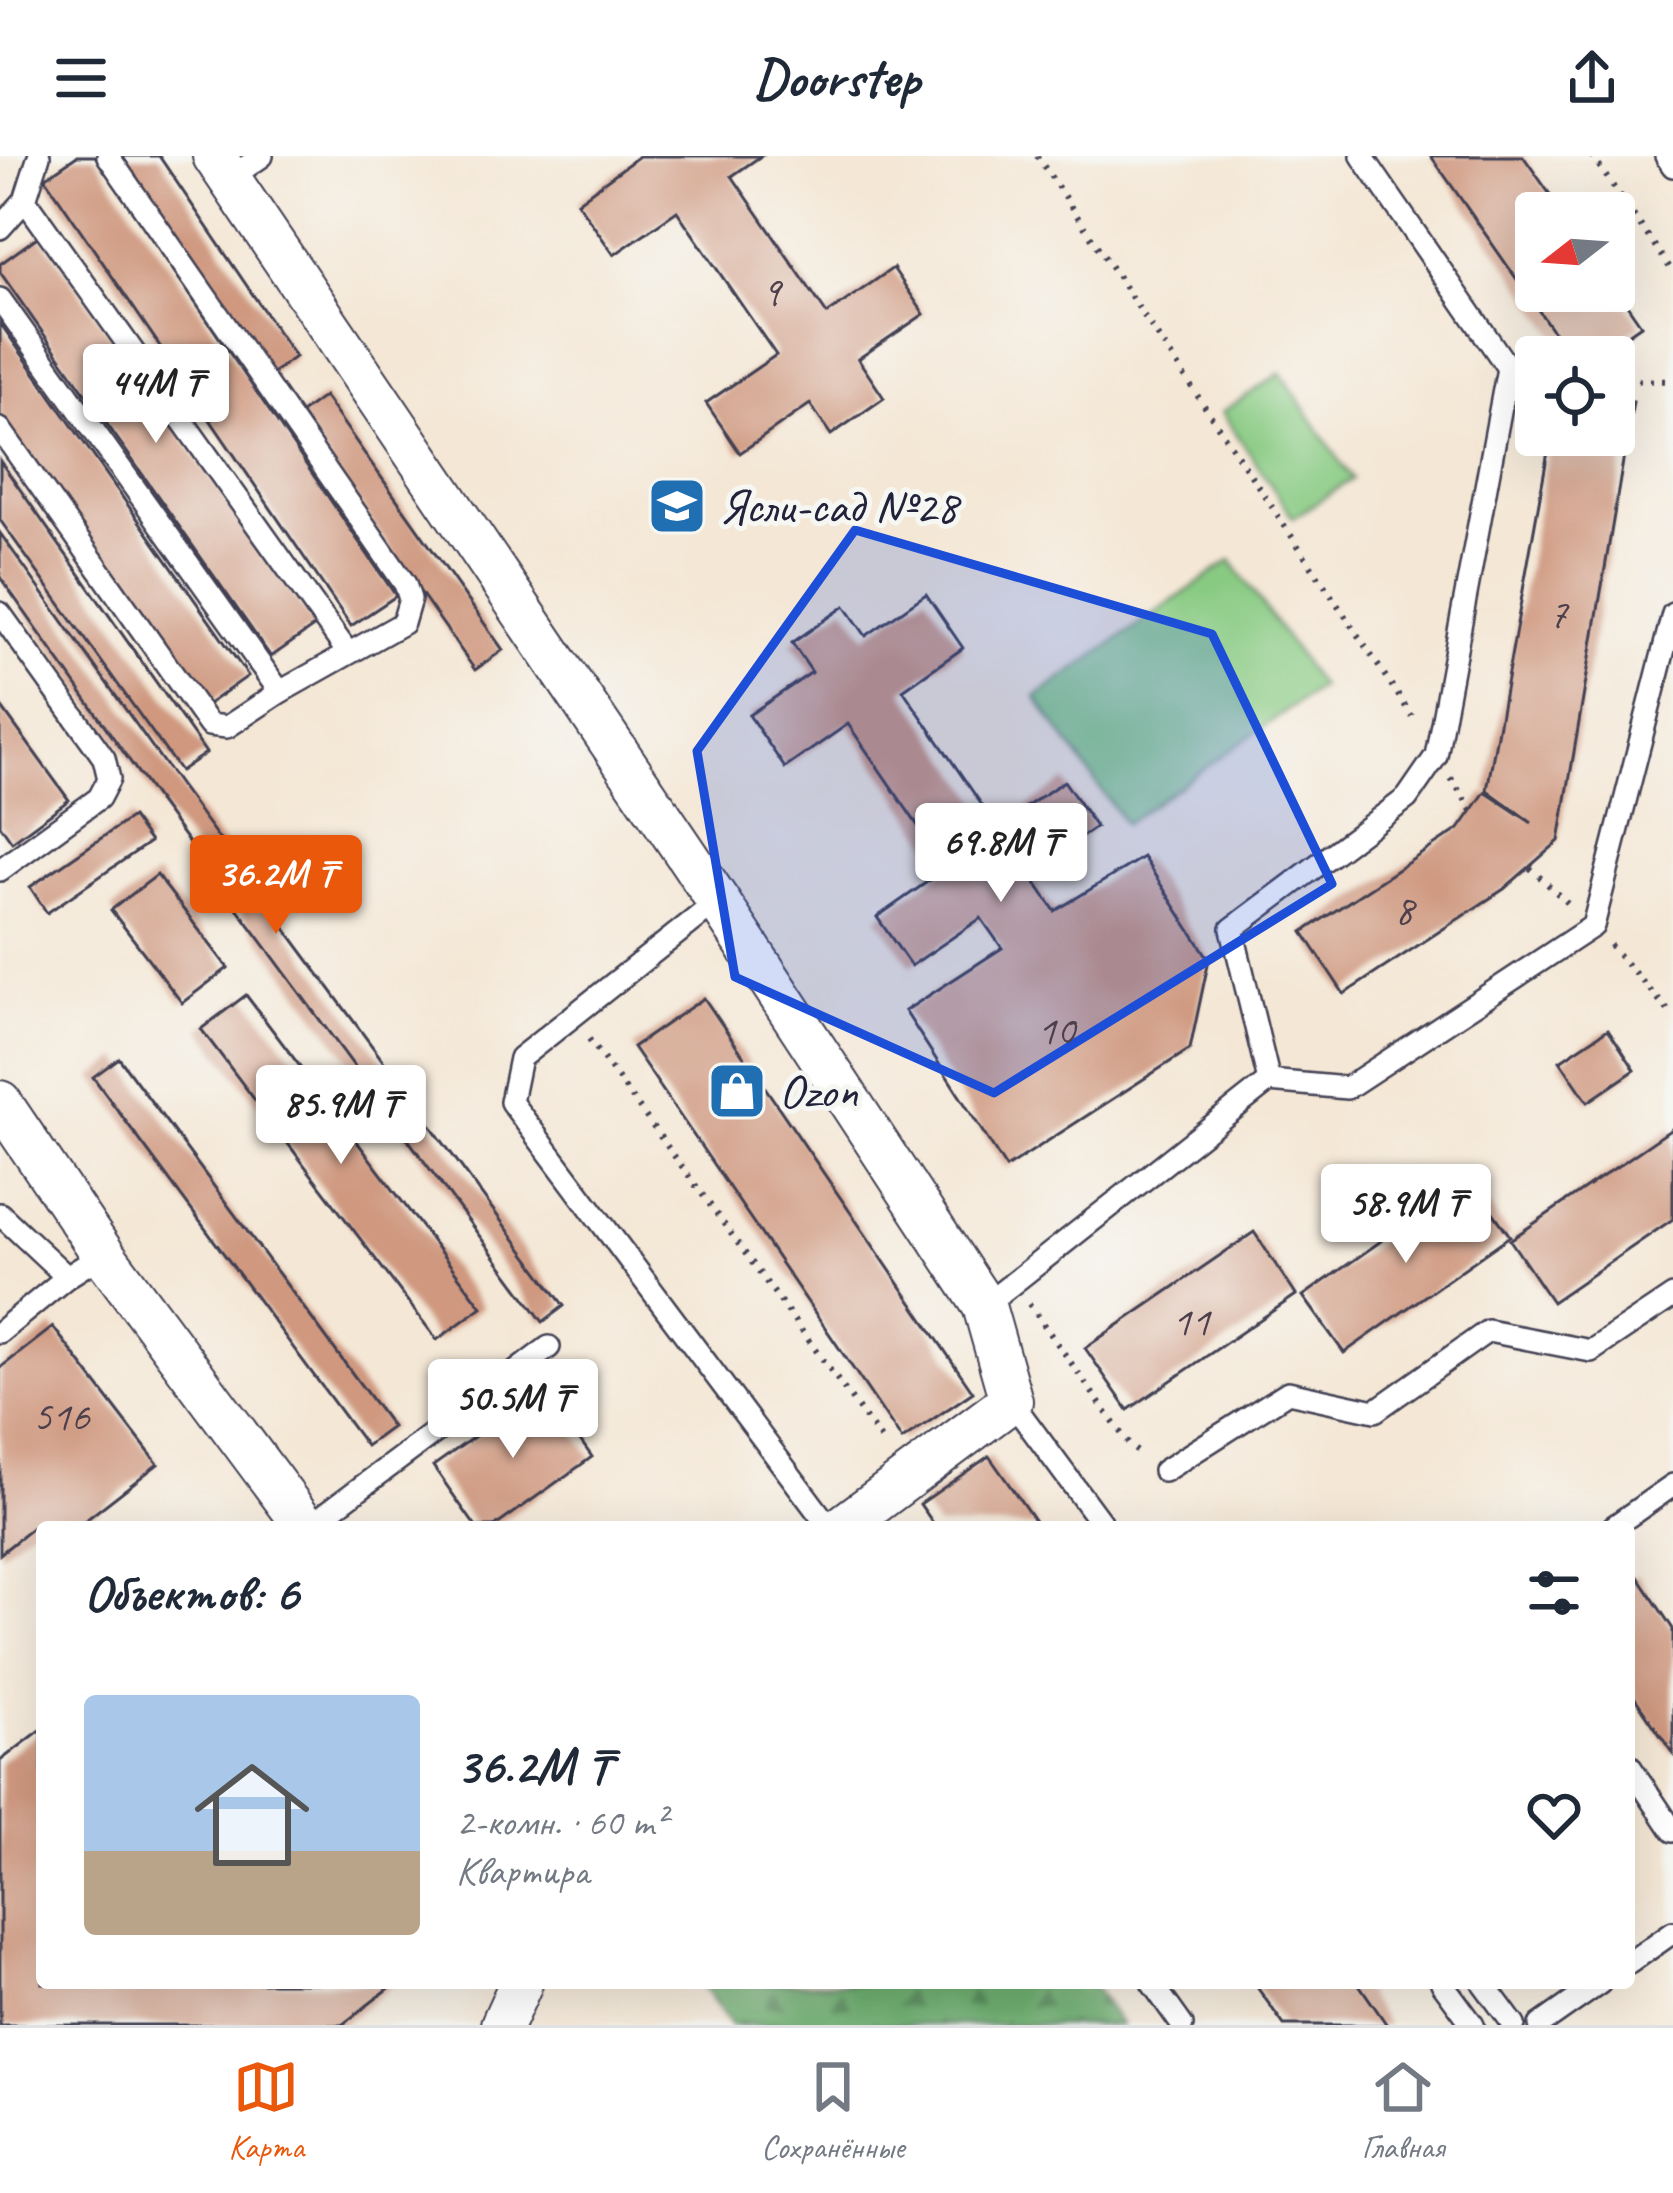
<!DOCTYPE html>
<html lang="ru">
<meta charset="utf-8">
<style>
body{margin:0;font-family:Caveat,sans-serif;background:#f2f2f3;color:#1f2937;height:100vh;display:flex;flex-direction:column;font-size:45px;white-space:nowrap}
*{box-sizing:border-box;margin:0}
p{font-size:39px;color:#747a83}
.icon{flex:none;width:66px;height:66px;fill:none;stroke:currentColor;stroke-width:2;stroke-linecap:round;stroke-linejoin:round}
.map{position:relative;flex:1;overflow:hidden}
.sheet{position:absolute;left:36px;top:1365px;width:1599px;height:468px;display:flex;flex-direction:column;background:#fff;border-radius:12px;box-shadow:0 12px 48px #0002}
.sheet>*{flex:none}
.needle{width:78px;rotate:253deg}
.fabs{position:absolute;left:1515px;top:36px;display:grid;gap:24px}
.fabs a{display:grid;place-items:center;width:120px;height:120px;border-radius:12px;background:#fff;box-shadow:0 12px 48px #0002;font-size:60px}
.price{position:absolute;translate:-50% -102px;padding:0 27px;border-radius:12px;background:#fff;color:#222;font-size:39px;line-height:78px;filter:drop-shadow(0 3px 6px #0008)}
.price::after{content:'';position:absolute;left:50%;top:72px;width:36px;height:27px;margin-left:-18px;background:inherit;clip-path:polygon(0 0,100% 0,50% 100%)}
.price.current{background:#ea580c;color:#fff}
ul{padding:0;list-style:none}
li{display:flex;align-items:center;gap:36px;height:300px;padding:0 48px}
li span{display:grid;place-items:center;flex:none;width:336px;height:240px;border-radius:12px;color:#555}
li>.icon{margin-inline-start:auto}
span .icon{width:144px;height:144px;fill:#fffc;stroke-width:1}
li b{font-size:51px}
h2{display:flex;justify-content:space-between;align-items:center;height:144px;padding:0 48px;font-size:51px}
header{display:flex;justify-content:space-between;align-items:center;height:156px;padding:0 48px;background:#fff;font-size:54px;font-weight:800}
.menu{display:flex;justify-content:space-around;align-items:center;height:168px;border-top:3px solid #e0e1e3;background:#fff;font-size:33px;color:#747a83}
.menu a{display:grid;justify-items:center;gap:6px}
.menu .current{color:#ea580c}
.map>svg:first-child{display:block}
.forest{fill:url(#forest-firs);stroke:#486856;stroke-width:3}
.green{fill:#88ca82;stroke:#55765e;stroke-width:3}
.building{fill:#cf987f}
.lines{fill:none;stroke-linecap:round;stroke-linejoin:round}
.service-casing{stroke:#424052;stroke-width:26}
.minor-casing{stroke:#424052;stroke-width:46}
.path{stroke:#424052;stroke-width:6;stroke-dasharray:3 9;stroke-linecap:butt}
.service{stroke:#fff;stroke-width:21}
.minor{stroke:#fff;stroke-width:42}
.marked{fill:#1d4ed8;fill-opacity:0.2;stroke:#1d4ed8;stroke-width:9;stroke-linejoin:round}
.labels{text-anchor:middle;dominant-baseline:central;stroke-width:10;stroke-linejoin:round;paint-order:stroke}
.number-label{font-size:42px;fill:#4d404c}
.poi-label{font-size:48px;fill:#22223b;stroke:#f6f6f2;text-anchor:start}
</style>
<header><svg class="icon" aria-label="menu" viewBox="0 0 24 24"><path d="M4 6h16M4 12h16M4 18h16"/></svg>Doorstep<svg class="icon" aria-label="share" viewBox="0 0 24 24"><path d="M12 15V3M7 8l5-5 5 5M5 13v7h14v-7"/></svg></header>
<div class="map">
<svg width="1673" height="1869" viewBox="0 0 1673 1869">
<defs>
<pattern id="forest-firs" width="22" height="20" patternUnits="userSpaceOnUse" patternTransform="scale(3)"><rect width="22" height="20" fill="#6eae70"/><path d="M5 1l3.5 6h-7zM16 11l3.5 6h-7z" fill="#5a8d5d"/></pattern>
</defs>
<rect width="100%" height="100%" fill="#f6f6f2"/>
<filter id="ink" filterUnits="userSpaceOnUse"><feTurbulence type="fractalNoise" baseFrequency=".00833" numOctaves="2"/><feDisplacementMap in="SourceGraphic" scale="24" xChannelSelector="R" yChannelSelector="G"/><feConvolveMatrix kernelMatrix="1 2 1 2 8 2 1 2 1" color-interpolation-filters="sRGB"/></filter>
<filter id="wash" filterUnits="userSpaceOnUse"><feTurbulence type="fractalNoise" baseFrequency=".004" numOctaves="4" result="noise"/><feDisplacementMap in="SourceGraphic" scale="48" xChannelSelector="R" yChannelSelector="G"/><feGaussianBlur stdDeviation="2.7" result="paint"/><feColorMatrix in="noise" values="0 0 0 0 0 0 0 0 0 0 0 0 0 0 0 0 0 1.4 0 .05"/><feComposite in="paint" operator="in"/></filter>
<g filter="url(#wash)">
<rect width="100%" height="100%" fill="#f4e7d5"/>
<!-- forest -->
<path class="forest" d="M 701,1827 L 1091,1827 L 1121,1869 L 731,1869 Z"/>
<!-- green -->
<g class="green">
<path d="M 1281,217 L 1352,323 L 1293,362 L 1222,256 Z"/>
<path d="M 1231,404 L 1320,531 L 1125,668 L 1036,541 Z"/>
</g>
<g id="blocks">
<!-- building -->
<g class="building">
<path d="M 77,0 L 95,0 L 396,440 L 351,470 L 45,22 Z"/>
<path d="M 122,0 L 159,0 L 295,201 L 270,219 Z"/>
<path d="M 639,0 L 761,0 L 732,20 L 827,158 L 893,112 L 924,158 L 858,203 L 884,242 L 831,279 L 810,248 L 740,297 L 706,247 L 776,199 L 677,55 L 614,99 L 577,46 Z"/>
<path d="M 1431,0 L 1523,0 L 1563,57 L 1536,57 L 1536,135 L 1614,135 L 1614,130 L 1641,169 L 1595,201 L 1571,201 Z"/>
<path d="M 40,79 L 315,470 L 271,501 L 0,116 L 0,108 Z"/>
<path d="M 0,167 L 248,520 L 204,551 L 0,261 Z"/>
<path d="M 324,240 L 503,494 L 475,514 L 297,260 Z"/>
<path d="M 1614,243 L 1633,246 L 1559,685 L 1504,733 L 1344,838 L 1303,776 L 1459,673 L 1485,636 L 1532,667 L 1487,634 L 1551,279 L 1614,279 Z"/>
<path d="M 0,305 L 206,597 L 180,615 L 0,364 Z"/>
<path d="M 0,377 L 180,630 L 564,1150 L 543,1166 L 158,645 L 0,421 Z"/>
<path d="M 926,438 L 963,492 L 903,534 L 997,671 L 1064,625 L 1096,671 L 1029,717 L 1055,755 L 1143,701 L 1209,803 L 1190,893 L 1006,1012 L 905,855 L 1002,792 L 981,762 L 911,810 L 877,761 L 947,712 L 848,568 L 785,612 L 749,559 L 812,516 L 792,487 L 845,450 L 866,480 Z"/>
<path d="M 0,549 L 69,644 L 12,686 L 0,669 Z"/>
<path d="M 132,661 L 150,686 L 47,757 L 30,731 Z"/>
<path d="M 157,719 L 228,812 L 182,847 L 111,754 Z"/>
<path d="M 246,839 L 482,1151 L 437,1184 L 201,873 Z"/>
<path d="M 704,842 L 973,1236 L 902,1284 L 633,891 Z"/>
<path d="M 1608,873 L 1635,914 L 1588,946 L 1560,905 Z"/>
<path d="M 119,902 L 392,1271 L 366,1290 L 93,921 Z"/>
<path d="M 1673,972 L 1673,1063 L 1552,1146 L 1510,1084 Z"/>
<path d="M 1469,1023 L 1510,1080 L 1344,1197 L 1303,1140 Z"/>
<path d="M 1254,1076 L 1296,1139 L 1128,1254 L 1085,1192 Z"/>
<path d="M 53,1171 L 158,1308 L 77,1371 L 37,1368 L 0,1398 L 0,1212 Z"/>
<path d="M 543,1232 L 592,1301 L 494,1371 L 476,1371 L 433,1310 Z"/>
<path d="M 989,1300 L 1039,1371 L 936,1371 L 920,1348 Z"/>
<path d="M 1637,1419 L 1673,1473 L 1673,1598 L 1629,1533 L 1629,1425 Z"/>
<path d="M 42,1573 L 42,1827 L 396,1827 L 342,1869 L 0,1869 L 0,1605 Z"/>
<path d="M 1254,1827 L 1358,1827 L 1387,1869 L 1284,1869 Z"/>
</g>
</g>
</g>
<g filter="url(#ink)">
<use href="#blocks" fill-opacity="0" stroke="#424052" stroke-width="3"/>
<g class="lines">
<!-- service casing -->
<g class="service-casing">
<g id="service">
<path d="M 1666,0 L 1673,10"/>
<path d="M 230,22 L 262,0"/>
<path d="M 25,44 L 348,497"/>
<path d="M 0,72 L 25,44 L 39,0"/>
<path d="M 0,143 L 280,536"/>
<path d="M 0,273 L 209,569 L 227,571 L 280,536 L 403,467 L 410,443 L 405,428 L 108,0"/>
<path d="M 0,457 L 104,602 L 109,623 L 99,642 L 0,714"/>
<path d="M 718,745 L 520,902 L 511,946 L 829,1371"/>
<path d="M 1269,925 L 1232,773 L 1407,642 L 1436,600 L 1508,212 L 1362,0"/>
<path d="M 0,1058 L 67,1121"/>
<path d="M 984,1150 L 1269,925 L 1347,932 L 1593,770 L 1673,458"/>
<path d="M 0,1176 L 67,1121 L 103,1098"/>
<path d="M 1011,1245 L 1104,1371"/>
<path d="M 1164,1315 L 1288,1236 L 1375,1255 L 1488,1175 L 1591,1195 L 1673,1140"/>
<path d="M 308,1371 L 549,1191"/>
<path d="M 1613,1371 L 1673,1329"/>
<path d="M 1629,1609 L 1673,1675"/>
<path d="M 1629,1807 L 1673,1776"/>
<path d="M 1152,1827 L 1182,1869"/>
<path d="M 1442,1827 L 1473,1869"/>
<path d="M 1483,1827 L 1514,1869"/>
<path d="M 1540,1869 L 1600,1827"/>
</g>
</g>
<!-- minor casing -->
<g class="minor-casing">
<g id="minor">
<path d="M 214,0 L 718,745 L 984,1150 L 1011,1245 L 842,1371"/>
<path d="M 0,946 L 103,1098 L 306,1371"/>
<path d="M 502,1869 L 521,1827"/>
</g>
</g>
<!-- path -->
<g class="path">
<path d="M 1037,0 L 1412,560"/>
<path d="M 1592,0 L 1673,116"/>
<path d="M 1614,224 L 1673,225"/>
<path d="M 1451,622 L 1473,656"/>
<path d="M 1530,712 L 1571,750"/>
<path d="M 1610,789 L 1673,860"/>
<path d="M 589,883 L 885,1289"/>
<path d="M 1029,1148 L 1131,1291 L 1143,1300"/>
</g>
<!-- service -->
<use href="#service" class="service"/>
<!-- minor -->
<use href="#minor" class="minor"/>
</g>
</g>
<!-- marked area -->
<path class="marked" d="M 855,374 L 1212,478 L 1332,728 L 994,937 L 735,821 L 697,595 Z"/>
<!-- icons -->
<defs>
<g id="school-square" transform="scale(3)"><rect x="-9" y="-9" width="18" height="18" rx="4" fill="#1f6fb2" stroke="#f6f6f2"/><path d="M0-5L7-2L0 1L-7-2ZM-4 1L0 2.5L4 1V4Q0 6-4 4Z" fill="#fff"/></g>
<g id="shop-square" transform="scale(3)"><rect x="-9" y="-9" width="18" height="18" rx="4" fill="#1f6fb2" stroke="#f6f6f2"/><path d="M-5-2.5h2.3a2.7 3.5 0 0 1 5.4 0H5L5.5 6h-11ZM-1.5-2.5h3a1.5 2.3 0 0 0-3 0Z" fill="#fff"/></g>
</defs>
<g fill-rule="evenodd">
<use href="#school-square" x="677" y="350"/>
<use href="#shop-square" x="737" y="935"/>
</g>
<g class="labels">
<!-- number labels -->
<g class="number-label">
<text x="771" y="135">9</text>
<text x="1558" y="457">7</text>
<text x="1404" y="754">8</text>
<text x="1056" y="874">10</text>
<text x="1191" y="1165">11</text>
<text x="61" y="1260">516</text>
</g>
<!-- poi labels -->
<g class="poi-label">
<text x="719" y="350">Ясли-сад №28</text>
<text x="779" y="935">Ozon</text>
</g>
</g>
</svg>
<div class="fabs">
<a><svg class="needle" viewBox="-14 -14 28 28"><path d="M0-13l5 13h-10z" fill="#e53935"/><path d="M0 13l5-13h-10z" fill="#747a83"/></svg></a>
<a><svg class="icon" aria-label="locate" viewBox="0 0 24 24"><circle cx="12" cy="12" r="6"/><path d="M12 2v4M12 18v4M2 12h4M18 12h4"/></svg></a>
</div>
<b class="price" style="left:156px;top:290px">44M ₸</b>
<b class="price" style="left:1001px;top:749px">69.8M ₸</b>
<b class="price current" style="left:276px;top:781px">36.2M ₸</b>
<b class="price" style="left:341px;top:1011px">85.9M ₸</b>
<b class="price" style="left:1406px;top:1110px">58.9M ₸</b>
<b class="price" style="left:513px;top:1305px">50.5M ₸</b>
<section class="sheet">
<h2>Объектов: 6<svg class="icon" aria-label="filters" viewBox="0 0 24 24"><path d="M4 7h16M4 17h16"/><circle cx="9" cy="7" r="2"/><circle cx="15" cy="17" r="2"/></svg></h2>
<ul>
<li><span style="background:linear-gradient(#a9c7e8 65%,#b9a48a 0)"><svg class="icon" aria-label="home" viewBox="0 0 24 24"><path d="M3 11l9-7 9 7M6 9v11h12V9"/></svg></span><div><b>36.2M ₸</b><p>2-комн. · 60 m²</p><p>Квартира</p></div><svg class="icon" aria-label="heart" viewBox="0 0 24 24"><path d="M12 20l-8-8c-3-5 5-10 8-4 3-6 11-1 8 4z"/></svg></li>
</ul>
</section>
</div>
<nav class="menu">
<a class="current"><svg class="icon" aria-label="map" viewBox="0 0 24 24"><path d="M3 6l6-2 6 2 6-2v14l-6 2-6-2-6 2zM9 4v14M15 6v14"/></svg>Карта</a>
<a><svg class="icon" aria-label="saved" viewBox="0 0 24 24"><path d="M7 4h10v16l-5-4-5 4z"/></svg>Сохранённые</a>
<a><svg class="icon" aria-label="home" viewBox="0 0 24 24"><path d="M3 11l9-7 9 7M6 9v11h12V9"/></svg>Главная</a>
</nav>
